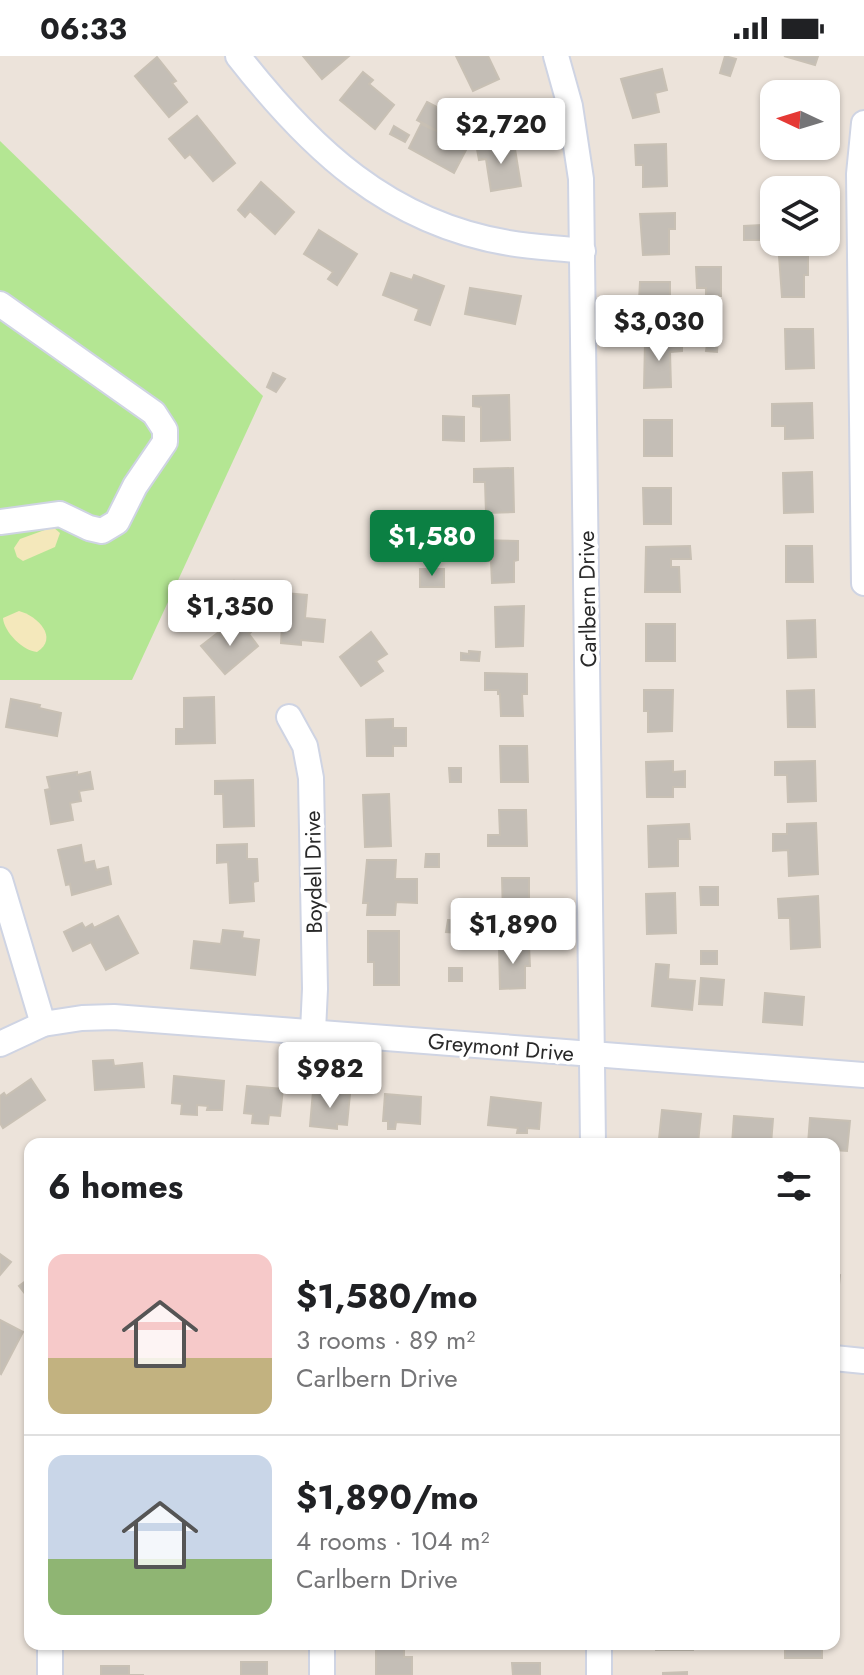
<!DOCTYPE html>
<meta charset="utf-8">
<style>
body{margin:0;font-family:Jost,sans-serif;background:#f6f6f6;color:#202124;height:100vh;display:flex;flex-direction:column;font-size:30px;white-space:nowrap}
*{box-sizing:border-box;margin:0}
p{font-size:26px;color:#757577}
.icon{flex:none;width:44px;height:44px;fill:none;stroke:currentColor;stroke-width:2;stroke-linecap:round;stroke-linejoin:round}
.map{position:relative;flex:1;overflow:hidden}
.drawer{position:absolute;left:24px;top:1082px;width:816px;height:512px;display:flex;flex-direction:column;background:#fff;border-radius:16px;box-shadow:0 2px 6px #0004}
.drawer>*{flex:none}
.needle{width:52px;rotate:274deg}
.controls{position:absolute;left:760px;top:24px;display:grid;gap:16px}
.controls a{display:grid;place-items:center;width:80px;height:80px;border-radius:16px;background:#fff;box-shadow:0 2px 6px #0004;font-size:40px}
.price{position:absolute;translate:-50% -68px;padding:0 18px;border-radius:8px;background:#fff;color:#222;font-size:26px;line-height:52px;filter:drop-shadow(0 2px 4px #0008)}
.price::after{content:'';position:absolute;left:50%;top:48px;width:24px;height:18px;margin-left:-12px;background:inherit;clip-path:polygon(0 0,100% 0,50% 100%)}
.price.active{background:#0b8043;color:#fff}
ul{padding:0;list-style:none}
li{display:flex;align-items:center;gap:24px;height:200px;padding:0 24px}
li+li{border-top:2px solid #e0e0e0}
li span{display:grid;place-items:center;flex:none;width:224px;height:160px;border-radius:16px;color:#555}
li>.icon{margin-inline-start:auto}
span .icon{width:96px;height:96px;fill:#fffc;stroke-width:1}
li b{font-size:34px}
h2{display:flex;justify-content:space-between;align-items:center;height:96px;padding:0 24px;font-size:34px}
.status{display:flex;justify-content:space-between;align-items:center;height:56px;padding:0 40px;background:#fff;direction:ltr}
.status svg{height:22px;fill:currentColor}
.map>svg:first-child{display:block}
.green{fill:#b4e693}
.sand{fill:#f4e8bb}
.building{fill:#c4beb6;stroke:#c8c0b4;stroke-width:2}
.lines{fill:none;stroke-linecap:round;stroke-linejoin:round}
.minor-casing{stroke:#cfd4e3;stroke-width:28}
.minor{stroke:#fff;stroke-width:24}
.labels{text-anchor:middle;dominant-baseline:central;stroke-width:7;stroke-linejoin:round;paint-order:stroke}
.street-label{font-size:22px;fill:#292929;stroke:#fff}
</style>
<div class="status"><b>06:33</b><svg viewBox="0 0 49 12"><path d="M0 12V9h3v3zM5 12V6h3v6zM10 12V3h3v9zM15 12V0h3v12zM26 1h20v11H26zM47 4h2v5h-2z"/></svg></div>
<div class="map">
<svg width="864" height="1619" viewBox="0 0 864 1619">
<rect width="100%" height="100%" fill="#ece3da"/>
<!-- green -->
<path class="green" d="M 0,85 L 263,340 L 132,624 L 0,624 Z"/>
<!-- sand -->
<g class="sand">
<path d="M 53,471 L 60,477 L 55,491 L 23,505 L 17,501 L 14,492 L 20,483 Z"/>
<path d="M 19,555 C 38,560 59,582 37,596 C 23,595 4,576 3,562 Z"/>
</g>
<!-- building -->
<g class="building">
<path d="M 303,0 L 349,0 L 322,23 Z"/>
<path d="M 456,0 L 488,0 L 499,23 L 473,35 Z"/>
<path d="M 725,0 L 736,3 L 730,20 L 720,17 Z"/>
<path d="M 784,0 L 818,0 L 815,9 Z"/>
<path d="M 157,1 L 176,25 L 172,27 L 187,46 L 169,61 L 135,20 Z"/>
<path d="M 662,13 L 667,34 L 655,37 L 659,56 L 633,62 L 621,23 Z"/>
<path d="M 363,16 L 373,24 L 369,28 L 394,49 L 375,73 L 340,44 Z"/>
<path d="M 427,46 L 452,59 L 448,67 L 444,65 L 443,67 L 463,80 L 458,90 L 466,94 L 454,117 L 409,92 L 421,68 L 439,76 L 417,64 Z"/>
<path d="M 770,56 L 774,57 L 774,90 L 805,90 L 804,101 L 772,98 L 773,78 L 768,77 Z"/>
<path d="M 197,60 L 235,107 L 213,125 L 190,98 L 185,102 L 169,83 Z"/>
<path d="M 394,70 L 409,79 L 405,86 L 390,78 Z"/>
<path d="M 514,87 L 521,130 L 491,135 L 486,103 L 479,104 L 477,93 Z"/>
<path d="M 666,88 L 667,130 L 643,131 L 643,109 L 636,109 L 635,89 Z"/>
<path d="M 261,126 L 294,156 L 275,178 L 250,155 L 245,161 L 238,154 Z"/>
<path d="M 675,157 L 675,173 L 669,173 L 669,198 L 643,199 L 640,158 Z"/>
<path d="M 761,169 L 762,184 L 744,184 L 744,170 Z"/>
<path d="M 319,174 L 357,198 L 337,229 L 328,223 L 333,216 L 304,198 Z"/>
<path d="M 779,200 L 808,200 L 808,219 L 804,219 L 804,241 L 782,241 Z"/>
<path d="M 696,211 L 721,211 L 721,240 L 706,240 L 706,232 L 697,232 Z"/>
<path d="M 391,217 L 412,224 L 414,219 L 444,230 L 430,269 L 415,264 L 419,253 L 383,239 Z"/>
<path d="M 640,226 L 670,226 L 670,268 L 646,268 L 647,245 L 639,245 Z"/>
<path d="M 470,232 L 521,240 L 515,268 L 465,258 Z"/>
<path d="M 785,273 L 813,273 L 814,312 L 786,313 Z"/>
<path d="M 708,281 L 718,281 L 717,296 L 706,295 Z"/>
<path d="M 682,285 L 682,295 L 670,296 L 671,331 L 644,332 L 645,286 Z"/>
<path d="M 273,317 L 285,323 L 276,336 L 267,331 Z"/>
<path d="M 509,339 L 510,384 L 481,385 L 481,351 L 473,350 L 473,340 Z"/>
<path d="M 812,347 L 813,382 L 785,383 L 785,370 L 772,370 L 772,348 Z"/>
<path d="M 443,360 L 464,361 L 464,385 L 443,384 Z"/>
<rect x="644" y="364" width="28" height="36"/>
<path d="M 513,412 L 514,456 L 486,457 L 485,426 L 474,426 L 474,413 Z"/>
<path d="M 812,416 L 813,456 L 784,457 L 783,417 Z"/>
<path d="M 643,432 L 671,432 L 671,468 L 644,468 Z"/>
<path d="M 473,484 L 518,485 L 518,504 L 514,505 L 514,526 L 492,527 L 491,505 L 473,505 Z"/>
<path d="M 690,490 L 691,503 L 671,503 L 671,511 L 679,511 L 680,536 L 645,536 L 646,491 Z"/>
<path d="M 786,490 L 812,490 L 813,526 L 786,526 Z"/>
<rect x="420" y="513" width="24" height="18"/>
<path d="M 234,525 L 250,541 L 235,556 L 219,540 Z"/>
<path d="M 284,537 L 307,539 L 305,562 L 325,564 L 323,586 L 301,584 L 301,589 L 281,587 Z"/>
<path d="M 524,550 L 523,590 L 496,591 L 495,551 Z"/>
<path d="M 815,564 L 816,601 L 788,602 L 787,565 Z"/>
<path d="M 241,568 L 242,570 L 244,568 L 251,576 L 249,578 L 258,590 L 225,618 L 201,590 L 219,576 L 224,582 Z"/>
<rect x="646" y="568" width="29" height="37"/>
<path d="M 371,576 L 387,598 L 376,605 L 383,615 L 361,630 L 340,601 Z"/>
<path d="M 469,595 L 480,596 L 479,605 L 461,604 L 461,597 L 469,598 Z"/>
<path d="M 485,617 L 527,618 L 527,638 L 522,638 L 523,660 L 501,660 L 500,638 L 498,638 L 498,634 L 485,634 Z"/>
<path d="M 644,634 L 673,634 L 672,675 L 648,676 L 648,655 L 644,655 Z"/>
<path d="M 814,634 L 815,671 L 788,671 L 787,635 Z"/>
<path d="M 214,641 L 215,687 L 176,688 L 176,673 L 184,673 L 184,642 Z"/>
<path d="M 11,643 L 40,649 L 39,652 L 61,657 L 57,680 L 6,671 Z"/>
<path d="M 393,663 L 393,672 L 406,672 L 406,690 L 393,690 L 393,700 L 367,700 L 366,664 Z"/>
<path d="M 500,690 L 527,690 L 528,726 L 501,726 Z"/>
<path d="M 673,705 L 673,716 L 685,715 L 685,731 L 673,731 L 673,741 L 647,741 L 646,706 Z"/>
<path d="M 815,705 L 816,745 L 788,746 L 787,719 L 775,719 L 775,706 Z"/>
<path d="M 449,712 L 461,712 L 461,726 L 450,726 Z"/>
<path d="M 77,716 L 77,719 L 90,716 L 93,733 L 79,735 L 81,745 L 70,747 L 73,764 L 51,768 L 45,734 L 50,733 L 47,721 Z"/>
<path d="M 253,724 L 254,770 L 224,771 L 223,738 L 215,738 L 215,725 Z"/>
<path d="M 389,738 L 391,790 L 365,791 L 363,739 Z"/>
<path d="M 499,754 L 526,754 L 527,790 L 488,790 L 488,779 L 500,779 Z"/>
<path d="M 816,767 L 818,818 L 789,820 L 788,794 L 773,795 L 773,778 L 787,778 L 787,768 Z"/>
<path d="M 689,768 L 690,783 L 678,783 L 678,810 L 649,811 L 648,770 Z"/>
<path d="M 247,788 L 247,803 L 257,803 L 258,825 L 253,826 L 254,845 L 230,847 L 228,806 L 217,807 L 217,789 Z"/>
<path d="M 81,789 L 84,807 L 94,805 L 96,814 L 108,811 L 111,828 L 72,839 L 70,828 L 66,829 L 58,794 Z"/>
<path d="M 426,798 L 439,798 L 439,811 L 425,811 Z"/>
<path d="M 367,804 L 396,804 L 395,823 L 417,823 L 417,847 L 396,846 L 395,859 L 367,859 L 368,847 L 363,847 Z"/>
<path d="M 502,822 L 529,822 L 529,859 L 503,859 Z"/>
<path d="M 700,831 L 718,831 L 718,849 L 701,849 Z"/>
<path d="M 675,837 L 676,877 L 647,878 L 646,838 Z"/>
<path d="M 818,840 L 820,891 L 791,893 L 790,862 L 779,862 L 778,843 Z"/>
<path d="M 118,860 L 138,897 L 106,914 L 91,886 L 73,895 L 64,876 L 82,867 L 85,872 L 92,868 L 94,872 Z"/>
<path d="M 448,864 L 462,865 L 460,877 L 446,876 Z"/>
<path d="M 223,874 L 243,876 L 242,882 L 259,884 L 255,919 L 191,912 L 194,885 L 221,888 Z"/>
<path d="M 368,875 L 399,875 L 399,929 L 374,929 L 374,906 L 368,906 Z"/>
<path d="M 499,890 L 529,890 L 530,910 L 525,910 L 525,932 L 500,933 Z"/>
<rect x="701" y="895" width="16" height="13"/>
<path d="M 656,908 L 669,909 L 668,923 L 695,925 L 692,954 L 652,950 Z"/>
<rect x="449" y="912" width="13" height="13"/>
<path d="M 701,922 L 724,924 L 722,949 L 699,948 Z"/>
<path d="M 765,937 L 804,941 L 802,969 L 763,966 Z"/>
<path d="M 113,1004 L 114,1010 L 142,1007 L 144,1031 L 95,1034 L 93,1005 Z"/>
<path d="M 174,1020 L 224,1025 L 222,1054 L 207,1054 L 208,1050 L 197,1049 L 197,1059 L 181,1058 L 182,1048 L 172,1047 Z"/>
<path d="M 31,1023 L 45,1044 L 3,1072 L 0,1067 L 0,1040 L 4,1037 L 6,1040 Z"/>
<path d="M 247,1030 L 283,1033 L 280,1060 L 269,1059 L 268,1068 L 252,1067 L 253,1058 L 244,1057 Z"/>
<path d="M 313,1035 L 350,1038 L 347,1069 L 337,1068 L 337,1073 L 310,1070 Z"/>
<path d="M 385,1038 L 421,1041 L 420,1068 L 396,1066 L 395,1073 L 388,1073 L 388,1065 L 383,1065 Z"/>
<path d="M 491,1041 L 541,1047 L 539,1073 L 527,1072 L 527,1077 L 517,1077 L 518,1072 L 488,1069 Z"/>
<path d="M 662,1054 L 701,1058 L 698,1087 L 659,1083 Z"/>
<path d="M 734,1060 L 773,1063 L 771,1088 L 732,1088 Z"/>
<path d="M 810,1062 L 850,1065 L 847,1095 L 834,1094 L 834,1088 L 808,1088 Z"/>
<path d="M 0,1198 L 11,1206 L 0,1219 Z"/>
<path d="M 834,1218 L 840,1219 L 837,1248 L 834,1248 Z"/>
<path d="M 30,1222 L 30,1244 L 19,1230 Z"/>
<path d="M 0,1264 L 23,1276 L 1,1318 L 0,1317 Z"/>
<rect x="656" y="1588" width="37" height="6"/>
<rect x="785" y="1588" width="37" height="14"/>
<path d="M 376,1592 L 404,1592 L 404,1601 L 412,1601 L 412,1619 L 376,1619 Z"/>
<rect x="241" y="1606" width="26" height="13"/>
<path d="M 512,1607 L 540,1607 L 540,1619 L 513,1619 Z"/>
<path d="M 101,1610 L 129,1610 L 129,1619 L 144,1619 L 101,1619 Z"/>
<path d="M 687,1616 L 687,1619 L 663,1619 L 663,1617 Z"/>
</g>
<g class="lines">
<!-- minor casing -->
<g class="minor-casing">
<g id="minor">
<path d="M 238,0 C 310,92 388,167 509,187 C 533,191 558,192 583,195"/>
<path d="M 556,0 L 570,50 L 581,123 L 593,1088"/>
<path d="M 864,67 L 859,118 L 864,527"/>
<path d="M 0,248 L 154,357 L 165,374 L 165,386 L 135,430 L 117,466 L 102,475 L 89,472 L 60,458 L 0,466"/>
<path d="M 289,661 L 305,690 L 311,722 L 315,933 L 313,975"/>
<path d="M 0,824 L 43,968"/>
<path d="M 0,988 L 43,968 L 82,962 L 114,961 L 864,1019"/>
<path d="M 834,1302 L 864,1305"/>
<path d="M 50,1588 L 50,1619"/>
<path d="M 322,1588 L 322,1619"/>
<path d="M 599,1588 L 599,1619"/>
</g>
</g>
<!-- minor -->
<use href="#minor" class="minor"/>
</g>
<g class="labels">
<!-- street labels -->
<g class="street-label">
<text transform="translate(587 543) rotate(-91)">Carlbern Drive</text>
<text transform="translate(313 816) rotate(-91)">Boydell Drive</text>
<text transform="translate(501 991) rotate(5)">Greymont Drive</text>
</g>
</g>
</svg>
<div class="controls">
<a><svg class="needle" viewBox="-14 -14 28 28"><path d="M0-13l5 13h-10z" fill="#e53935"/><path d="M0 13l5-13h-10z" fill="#757577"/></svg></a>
<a><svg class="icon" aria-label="layers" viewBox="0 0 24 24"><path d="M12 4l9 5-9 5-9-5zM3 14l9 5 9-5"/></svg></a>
</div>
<b class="price" style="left:501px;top:110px">$2,720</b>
<b class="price" style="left:659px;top:307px">$3,030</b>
<b class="price active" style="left:432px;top:522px">$1,580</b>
<b class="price" style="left:230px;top:592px">$1,350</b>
<b class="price" style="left:513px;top:910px">$1,890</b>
<b class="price" style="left:330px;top:1054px">$982</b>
<section class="drawer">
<h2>6 homes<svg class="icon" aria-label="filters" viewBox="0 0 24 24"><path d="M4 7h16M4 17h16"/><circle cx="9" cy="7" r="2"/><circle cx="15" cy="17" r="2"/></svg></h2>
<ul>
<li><span style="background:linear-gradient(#f6c9c9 65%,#c2b280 0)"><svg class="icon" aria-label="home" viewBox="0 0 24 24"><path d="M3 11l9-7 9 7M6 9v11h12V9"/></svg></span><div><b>$1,580/mo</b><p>3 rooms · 89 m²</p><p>Carlbern Drive</p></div></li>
<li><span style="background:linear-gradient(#c9d6e8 65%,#8fb573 0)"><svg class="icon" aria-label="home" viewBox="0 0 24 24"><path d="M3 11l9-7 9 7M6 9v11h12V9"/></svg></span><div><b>$1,890/mo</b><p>4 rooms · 104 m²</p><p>Carlbern Drive</p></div></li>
</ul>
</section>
</div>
